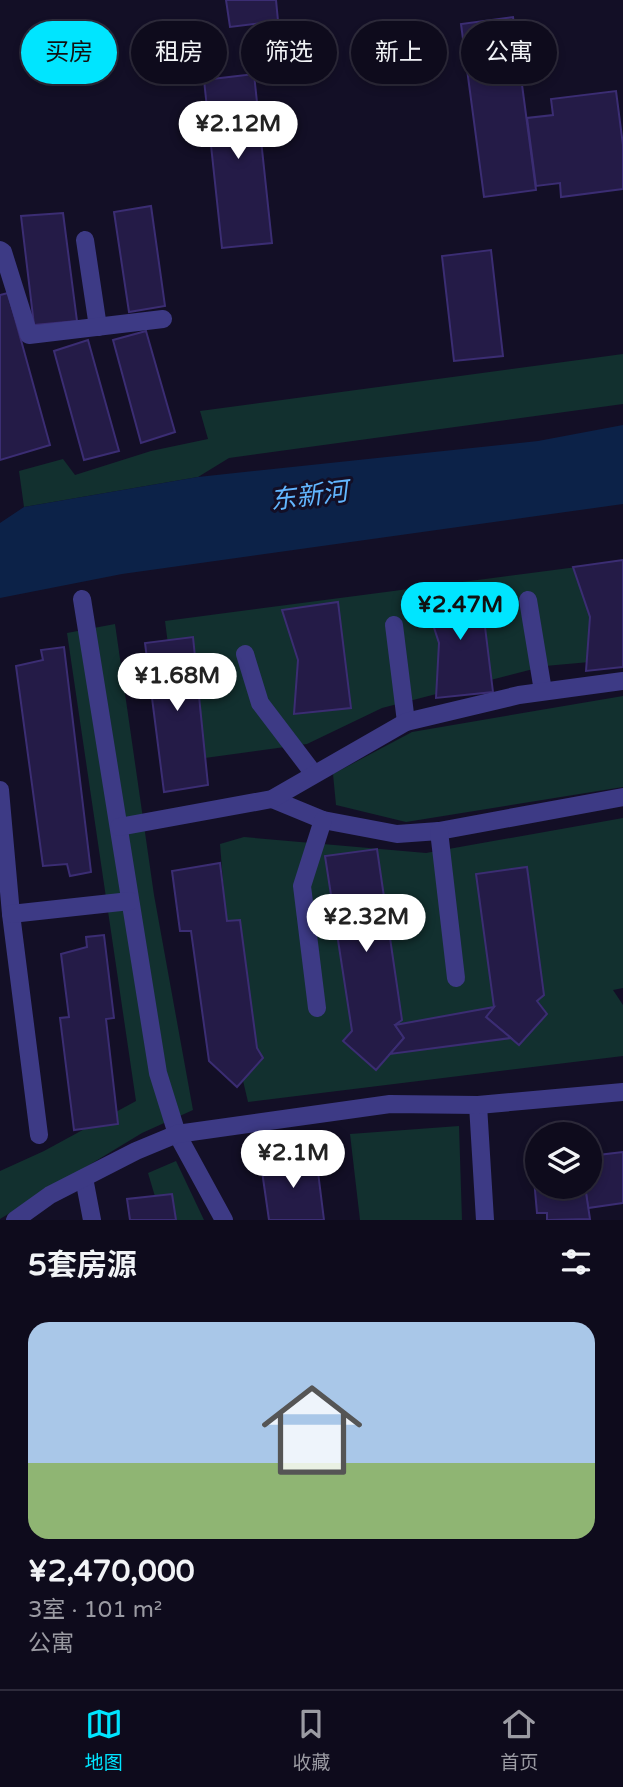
<!DOCTYPE html>
<html lang="zh">
<meta charset="utf-8">
<style>
body{margin:0;font-family:"Varela Round","Noto Sans SC",sans-serif;background:#1c1929;color:#f1f3f6;height:100vh;display:flex;flex-direction:column;font-size:26px;white-space:nowrap}
*{box-sizing:border-box;margin:0}
p{font-size:23px;color:#9b9ba3}
.icon{flex:none;width:38px;height:38px;fill:none;stroke:currentColor;stroke-width:2;stroke-linecap:round;stroke-linejoin:round}
.map{position:relative;height:1220px;overflow:hidden}
.details{display:flex;flex-direction:column;background:#0e0b1c;flex:1}
.details>*{flex:none}
.hud{position:absolute;left:21px;top:21px;width:581px;height:63px;display:flex;gap:14px}
.tools{position:absolute;left:525px;top:1122px;display:grid;gap:14px}
.tools a{display:grid;place-items:center;width:77px;height:77px;border-radius:50%;background:#0e0b1c;box-shadow:0 4px 10px #0003,0 0 0 2px #2e2b3b;font-size:35px}
.price{position:absolute;translate:-50% -60px;padding:0 16px;border-radius:24px;background:#fff;color:#222;font-size:23px;line-height:46px;filter:drop-shadow(0 2px 4px #0008)}
.price::after{content:'';position:absolute;left:50%;top:42px;width:21px;height:16px;margin-left:-10px;background:inherit;clip-path:polygon(0 0,100% 0,50% 100%)}
.price.current{background:#00e5ff;color:#111}
ul{padding:0;list-style:none}
li{display:grid;align-content:center;gap:14px;height:371px;padding:0 28px}
li+li{border-top:2px solid #2e2b3b}
li span{display:grid;place-items:center;height:217px;border-radius:21px;color:#555}
li>.icon{margin-inline-start:auto}
span .icon{width:126px;height:126px;fill:#fffc;stroke-width:1}
li b{font-size:30px}
h2{display:flex;justify-content:space-between;align-items:center;height:84px;padding:0 28px;font-size:30px}
.tag{padding:0 24px;border-radius:32px;background:#0e0b1c;box-shadow:0 4px 10px #0003,0 0 0 2px #2e2b3b;font-size:24px;line-height:63px}
.tag.current{background:#00e5ff;color:#111}
.tab-bar{display:flex;justify-content:space-around;align-items:center;height:98px;border-top:2px solid #2e2b3b;background:#0e0b1c;font-size:19px;color:#9b9ba3}
.tab-bar a{display:grid;justify-items:center;gap:4px}
.tab-bar .current{color:#00e5ff}
.map>svg:first-child{display:block}
.green{fill:#12302f}
.water{fill:#0c2248}
.building{fill:#241b47;stroke:#3b2d73;stroke-width:2}
.lines{fill:none;stroke-linecap:round;stroke-linejoin:round}
.minor{stroke:#3d3a85;stroke-width:18}
.labels{text-anchor:middle;dominant-baseline:central;stroke-width:6;stroke-linejoin:round;paint-order:stroke}
.water-label{font-size:26px;font-style:italic;fill:#62b6ff;stroke:#130f26}
</style>
<div class="map">
<svg width="623" height="1220" viewBox="0 0 623 1220">
<rect width="100%" height="100%" fill="#130f26"/>
<!-- green -->
<g class="green">
<path d="M 623,354 L 623,404 L 229,458 L 198,477 L 24,507 L 19,471 L 63,459 L 75,475 L 151,451 L 208,439 L 200,411 Z"/>
<path d="M 623,561 L 623,659 L 545,666 L 382,708 L 307,744 L 183,761 L 165,621 Z"/>
<path d="M 115,624 L 154,895 L 193,1110 L 142,1133 L 0,1219 L 0,1171 L 44,1151 L 136,1101 L 67,633 Z"/>
<path d="M 623,696 L 623,787 L 406,822 L 336,805 L 333,774 L 412,732 Z"/>
<path d="M 623,818 L 623,988 L 613,990 L 623,1005 L 623,1056 L 248,1102 L 237,1055 L 220,844 L 244,837 L 426,853 Z"/>
<path d="M 459,1126 L 462,1220 L 360,1220 L 350,1134 Z"/>
<path d="M 176,1161 L 204,1220 L 162,1220 L 148,1173 Z"/>
</g>
<!-- water -->
<path class="water" d="M 623,425 L 623,504 L 122,574 L 0,598 L 0,523 L 24,507 L 198,477 L 538,441 Z"/>
<!-- building -->
<g class="building">
<path d="M 226,0 L 276,0 L 278,21 L 230,27 Z"/>
<path d="M 513,17 L 536,190 L 484,197 L 461,24 Z"/>
<path d="M 254,74 L 272,243 L 222,248 L 204,80 Z"/>
<path d="M 616,91 L 623,145 L 623,189 L 561,197 L 560,183 L 536,186 L 527,118 L 553,115 L 551,99 Z"/>
<path d="M 151,206 L 165,306 L 129,312 L 114,212 Z"/>
<path d="M 63,213 L 77,321 L 34,325 L 21,216 Z"/>
<path d="M 491,250 L 503,356 L 454,361 L 442,256 Z"/>
<path d="M 8,293 L 50,445 L 0,460 L 0,295 Z"/>
<path d="M 146,331 L 175,432 L 141,443 L 113,340 Z"/>
<path d="M 88,340 L 119,451 L 84,460 L 54,351 Z"/>
<path d="M 623,560 L 623,667 L 586,671 L 590,617 L 573,567 Z"/>
<path d="M 480,586 L 493,692 L 436,698 L 439,643 L 423,594 Z"/>
<path d="M 338,602 L 351,708 L 294,714 L 298,660 L 282,610 Z"/>
<path d="M 193,637 L 208,785 L 164,792 L 145,643 Z"/>
<path d="M 64,647 L 91,872 L 70,876 L 67,864 L 43,866 L 16,666 L 43,660 L 41,650 Z"/>
<path d="M 377,849 L 402,1020 L 395,1025 L 404,1038 L 376,1070 L 343,1041 L 352,1031 L 325,856 Z"/>
<path d="M 220,863 L 227,921 L 240,920 L 257,1048 L 263,1058 L 237,1087 L 209,1061 L 191,931 L 180,931 L 172,871 Z"/>
<path d="M 527,867 L 544,995 L 537,1001 L 547,1014 L 519,1045 L 486,1017 L 494,1007 L 476,874 Z"/>
<path d="M 104,935 L 114,1018 L 106,1019 L 118,1124 L 74,1130 L 60,1018 L 69,1017 L 61,954 L 87,947 L 86,937 Z"/>
<path d="M 494,1007 L 486,1017 L 511,1038 L 390,1054 L 404,1038 L 395,1025 Z"/>
<path d="M 623,1152 L 623,1203 L 588,1208 L 585,1186 L 590,1186 L 590,1156 Z"/>
<path d="M 316,1156 L 324,1220 L 269,1220 L 261,1164 Z"/>
<path d="M 534,1179 L 537,1179 L 537,1186 L 585,1186 L 590,1219 L 547,1220 L 547,1213 L 537,1213 Z"/>
<path d="M 172,1194 L 176,1220 L 130,1220 L 127,1199 Z"/>
</g>
<g class="lines">
<!-- minor -->
<g class="minor">
<path d="M 85,240 L 98,327"/>
<path d="M 0,250 L 3,252 L 29,335 L 163,319"/>
<path d="M 82,599 L 158,1073 L 177,1134 L 224,1220"/>
<path d="M 528,600 L 543,691"/>
<path d="M 394,625 L 406,722"/>
<path d="M 245,654 L 260,703 L 314,774"/>
<path d="M 0,790 L 11,914 L 39,1135"/>
<path d="M 272,799 L 323,820 L 397,834 L 439,831 L 623,797"/>
<path d="M 119,827 L 272,799 L 406,722 L 519,695 L 623,681"/>
<path d="M 439,831 L 456,978"/>
<path d="M 11,914 L 130,901"/>
<path d="M 317,1008 L 302,886 L 323,820"/>
<path d="M 478,1105 L 485,1220"/>
<path d="M 84,1178 L 92,1220"/>
<path d="M 15,1220 L 50,1195 L 136,1151 L 177,1134 L 390,1104 L 478,1105 L 623,1092"/>
</g>
</g>
<g class="labels">
<!-- water labels -->
<g class="water-label">
<text transform="translate(309 496) rotate(-7)">东新河</text>
</g>
</g>
</svg>
<div class="tools">
<a><svg class="icon" aria-label="layers" viewBox="0 0 24 24"><path d="M12 4l9 5-9 5-9-5zM3 14l9 5 9-5"/></svg></a>
</div>
<b class="price" style="left:238px;top:161px">¥2.12M</b>
<b class="price current" style="left:460px;top:642px">¥2.47M</b>
<b class="price" style="left:177px;top:713px">¥1.68M</b>
<b class="price" style="left:366px;top:954px">¥2.32M</b>
<b class="price" style="left:293px;top:1190px">¥2.1M</b>
<div class="hud">
<a class="tag current">买房</a>
<a class="tag">租房</a>
<a class="tag">筛选</a>
<a class="tag">新上</a>
<a class="tag">公寓</a>
</div>
</div>
<section class="details">
<h2>5套房源<svg class="icon" aria-label="filters" viewBox="0 0 24 24"><path d="M4 7h16M4 17h16"/><circle cx="9" cy="7" r="2"/><circle cx="15" cy="17" r="2"/></svg></h2>
<ul>
<li><span style="background:linear-gradient(#a9c7e8 65%,#8fb573 0)"><svg class="icon" aria-label="home" viewBox="0 0 24 24"><path d="M3 11l9-7 9 7M6 9v11h12V9"/></svg></span><div><b>¥2,470,000</b><p>3室 · 101 m²</p><p>公寓</p></div></li>
</ul>
</section>
<nav class="tab-bar">
<a class="current"><svg class="icon" aria-label="map" viewBox="0 0 24 24"><path d="M3 6l6-2 6 2 6-2v14l-6 2-6-2-6 2zM9 4v14M15 6v14"/></svg>地图</a>
<a><svg class="icon" aria-label="saved" viewBox="0 0 24 24"><path d="M7 4h10v16l-5-4-5 4z"/></svg>收藏</a>
<a><svg class="icon" aria-label="home" viewBox="0 0 24 24"><path d="M3 11l9-7 9 7M6 9v11h12V9"/></svg>首页</a>
</nav>
